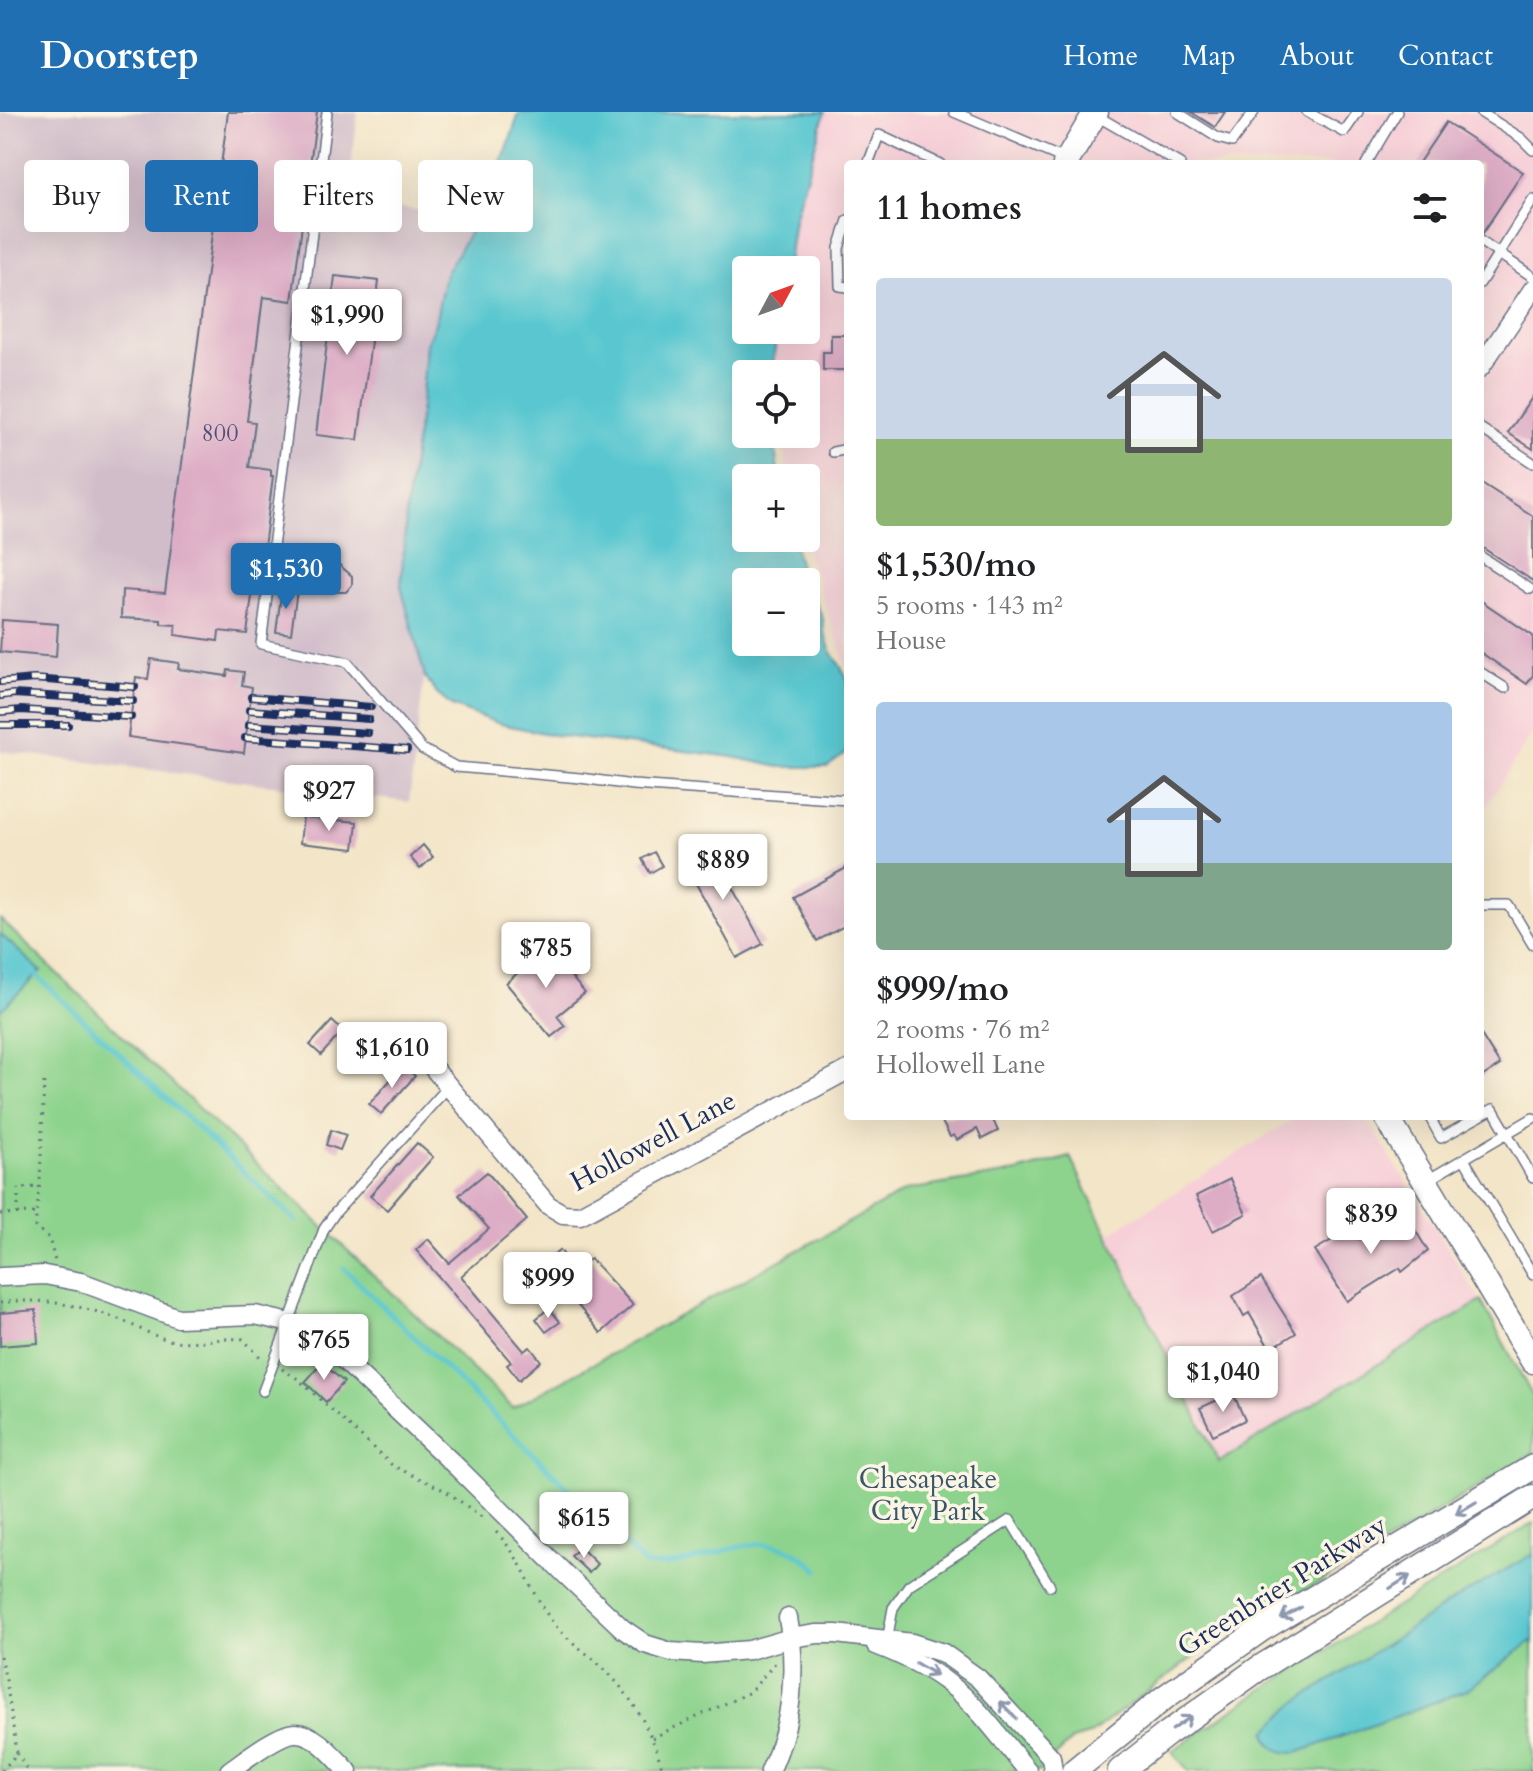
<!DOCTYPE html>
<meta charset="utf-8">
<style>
body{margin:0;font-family:Cardo,serif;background:#f6f6f6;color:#202124;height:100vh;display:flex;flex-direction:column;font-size:30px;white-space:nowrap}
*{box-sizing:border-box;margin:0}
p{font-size:26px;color:#757577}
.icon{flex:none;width:44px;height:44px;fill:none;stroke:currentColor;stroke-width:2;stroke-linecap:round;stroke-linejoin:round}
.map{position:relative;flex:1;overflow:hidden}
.drawer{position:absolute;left:844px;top:48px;width:640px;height:960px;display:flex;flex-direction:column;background:#fff;border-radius:8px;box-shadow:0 8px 32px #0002}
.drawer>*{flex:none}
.hud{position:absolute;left:24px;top:48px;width:700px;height:72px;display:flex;gap:16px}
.needle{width:52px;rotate:49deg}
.tools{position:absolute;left:732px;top:144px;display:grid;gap:16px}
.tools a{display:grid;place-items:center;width:88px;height:88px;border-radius:8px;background:#fff;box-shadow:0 8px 32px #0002;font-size:40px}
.price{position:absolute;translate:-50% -68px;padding:0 18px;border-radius:8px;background:#fff;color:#222;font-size:26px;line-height:52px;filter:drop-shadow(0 2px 4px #0008)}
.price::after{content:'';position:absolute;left:50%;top:48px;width:24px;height:18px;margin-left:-12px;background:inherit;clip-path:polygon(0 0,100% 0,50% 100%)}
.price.on{background:#1f6fb2;color:#fff}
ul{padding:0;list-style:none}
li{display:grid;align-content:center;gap:16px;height:424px;padding:0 32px}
li span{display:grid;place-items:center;height:248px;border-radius:8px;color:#555}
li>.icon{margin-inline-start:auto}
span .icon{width:144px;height:144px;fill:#fffc;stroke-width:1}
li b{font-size:34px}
h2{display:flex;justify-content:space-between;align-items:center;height:96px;padding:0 32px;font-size:34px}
.chip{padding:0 28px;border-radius:8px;background:#fff;box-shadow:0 8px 32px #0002;font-size:28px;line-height:72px}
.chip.on{background:#1f6fb2;color:#fff}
header{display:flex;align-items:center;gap:48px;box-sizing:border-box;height:112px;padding:0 40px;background:#1f6fb2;color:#fff}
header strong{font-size:38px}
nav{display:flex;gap:44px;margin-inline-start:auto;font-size:28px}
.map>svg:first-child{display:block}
.built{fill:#f6cfd8}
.industrial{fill:#d1bdca}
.green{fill:#8dd38d;stroke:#548176;stroke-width:2}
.water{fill:#5ac7d0;stroke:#3a7b97;stroke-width:2;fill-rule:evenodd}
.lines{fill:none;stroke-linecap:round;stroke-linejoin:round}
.stream{stroke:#5ac7d0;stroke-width:5}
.building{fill:#ddadc6}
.lane-casing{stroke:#676f83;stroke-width:12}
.street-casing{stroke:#676f83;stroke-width:21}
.secondary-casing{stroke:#676f83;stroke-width:27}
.path{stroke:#676f83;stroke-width:3;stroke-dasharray:2 6;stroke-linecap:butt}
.lane{stroke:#fff;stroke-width:9}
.street{stroke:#fff;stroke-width:18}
.secondary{stroke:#fff;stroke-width:24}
.rail-casing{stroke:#1b2f5e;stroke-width:8}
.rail{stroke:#fcf5e5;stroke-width:5;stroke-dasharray:15;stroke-linecap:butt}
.oneway{stroke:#8d97ae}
.labels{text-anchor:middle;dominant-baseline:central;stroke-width:7;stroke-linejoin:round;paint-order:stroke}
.number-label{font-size:24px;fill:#4c4e78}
.street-label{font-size:28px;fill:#1b2f5e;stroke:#fcf5e5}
.park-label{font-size:28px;fill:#38586a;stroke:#fcf5e5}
</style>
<header>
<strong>Doorstep</strong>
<nav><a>Home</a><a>Map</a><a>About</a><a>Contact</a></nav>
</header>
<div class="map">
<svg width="1533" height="1659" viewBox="0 0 1533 1659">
<rect width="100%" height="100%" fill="#fcf5e5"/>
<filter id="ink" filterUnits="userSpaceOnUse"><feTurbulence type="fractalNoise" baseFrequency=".0125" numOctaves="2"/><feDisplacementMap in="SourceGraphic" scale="16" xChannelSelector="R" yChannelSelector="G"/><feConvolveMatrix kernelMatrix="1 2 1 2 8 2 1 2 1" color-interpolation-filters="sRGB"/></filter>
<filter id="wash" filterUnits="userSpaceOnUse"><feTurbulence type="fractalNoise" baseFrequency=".006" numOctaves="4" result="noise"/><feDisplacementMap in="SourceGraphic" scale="32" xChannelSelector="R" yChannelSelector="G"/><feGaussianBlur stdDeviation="1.8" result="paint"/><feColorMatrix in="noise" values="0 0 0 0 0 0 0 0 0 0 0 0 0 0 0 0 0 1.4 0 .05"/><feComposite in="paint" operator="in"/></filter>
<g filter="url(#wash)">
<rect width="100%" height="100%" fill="#f3e5c8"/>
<!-- built -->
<g class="built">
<path d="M 825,0 L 1533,0 L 1533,620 L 1480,704 L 1480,52 L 848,52 L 848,559 L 802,426 L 806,426 L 806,366 L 788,366 L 782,322 L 806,322 L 806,262 L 773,262 L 772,255 L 777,218 L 806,218 L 806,158 L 787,158 L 794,107 Z"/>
<path d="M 1298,1004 L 1365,1004 L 1481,1189 L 1219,1351 L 1109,1122 Z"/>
</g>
<!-- industrial -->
<path class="industrial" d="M 0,0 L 358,0 L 347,89 L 480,106 L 409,690 L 0,639 Z"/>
<!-- green -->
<g class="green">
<path d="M 0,807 L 513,1296 L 907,1078 L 1017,1060 L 1070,1045 L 1219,1350 L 1481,1189 L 1533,1285 L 1533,1342 L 1309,1477 L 1239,1511 L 1089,1623 L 1072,1628 L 1040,1659 L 0,1659 Z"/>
<path d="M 1533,1411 L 1533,1659 L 1188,1659 L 1172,1639 L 1260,1579 Z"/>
</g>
<!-- water -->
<g class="water">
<path d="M 825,0 L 794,107 L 787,158 L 746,158 L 746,218 L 777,218 L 772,262 L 746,262 L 746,322 L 773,322 L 779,366 L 746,366 L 746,426 L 792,426 L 800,455 L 823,507 L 824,520 L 830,537 L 848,567 L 848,640 L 827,655 L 779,655 L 733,645 L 553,623 L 500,612 L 452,594 L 437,582 L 425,565 L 401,475 L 407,390 L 421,295 L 426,232 L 435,212 L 445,162 L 481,101 L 489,70 L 506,40 L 519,1 ZM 746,470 L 806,470 L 806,530 L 746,530 Z"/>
<path d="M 0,822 L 41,859 L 0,899 Z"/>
<path d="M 1533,1442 L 1533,1528 L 1467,1578 L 1297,1641 C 1281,1641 1269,1637 1266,1620 L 1294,1592 L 1460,1484 Z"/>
</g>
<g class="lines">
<!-- stream -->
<g class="stream">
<path d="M 36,863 L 296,1109"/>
<path d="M 344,1156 L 645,1452 C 708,1461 759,1399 818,1458"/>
</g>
</g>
<g id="blocks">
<!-- building -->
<g class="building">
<path d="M 228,0 L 317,0 L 292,189 L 263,185 L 247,309 L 255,310 L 249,355 L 271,358 L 271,364 L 273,364 L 259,476 L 253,476 L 247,522 L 219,519 L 218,529 L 175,523 L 176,513 L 161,512 L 161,508 L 121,506 L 122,478 L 165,481 Z"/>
<path d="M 1191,0 L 1225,0 L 1215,15 Z"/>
<path d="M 1446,10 L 1523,60 L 1482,122 L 1480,122 L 1480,52 L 1418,52 Z"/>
<path d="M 335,164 L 379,169 L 358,328 L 316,323 Z"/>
<path d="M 831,223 L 848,223 L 848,258 L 823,258 L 823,240 L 831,240 Z"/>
<path d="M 1533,284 L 1533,337 L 1508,321 Z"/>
<path d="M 1480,370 L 1533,404 L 1533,469 L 1480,434 Z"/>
<path d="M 337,451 L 352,464 L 352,473 L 346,480 L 336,480 L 330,473 L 330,464 L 336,458 Z"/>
<path d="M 282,476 L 297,478 L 291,522 L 276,520 Z"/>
<path d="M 1480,488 L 1533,524 L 1533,563 L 1527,572 L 1480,540 Z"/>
<path d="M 2,508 L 58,512 L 56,545 L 0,540 Z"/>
<path d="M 151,547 L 179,551 L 178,557 L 227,564 L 228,558 L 244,560 L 242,573 L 252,575 L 244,641 L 128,625 L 136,565 L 148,567 Z"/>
<path d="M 303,705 L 357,710 L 354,737 L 300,731 Z"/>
<path d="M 423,733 L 433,745 L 420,757 L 410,745 Z"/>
<path d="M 709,733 L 763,832 L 737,846 L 683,748 Z"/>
<path d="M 654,740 L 662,754 L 650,761 L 642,747 Z"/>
<path d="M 848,755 L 848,812 L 817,829 L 793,785 Z"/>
<path d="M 547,836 L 585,881 L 557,904 L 565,914 L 551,925 L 506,871 Z"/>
<path d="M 332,909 L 343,919 L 321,943 L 310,933 Z"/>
<path d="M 1480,921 L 1500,953 L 1480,966 Z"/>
<path d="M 403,954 L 415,964 L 381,1002 L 369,992 Z"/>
<path d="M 939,1004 L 1000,1004 L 993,1008 L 998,1019 L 982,1027 L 977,1017 L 957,1028 L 954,1023 L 950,1025 Z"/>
<path d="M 331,1018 L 346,1023 L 340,1038 L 326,1033 Z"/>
<path d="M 417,1031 L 433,1045 L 387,1098 L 370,1084 Z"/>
<path d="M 487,1060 L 527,1108 L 461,1164 L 524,1239 L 530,1235 L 541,1249 L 519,1268 L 507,1253 L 511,1250 L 416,1138 L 428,1127 L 449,1151 L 489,1117 L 459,1083 Z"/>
<path d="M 1230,1067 L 1246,1102 L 1213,1119 L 1196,1084 Z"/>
<path d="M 1406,1103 L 1428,1139 L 1402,1160 L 1400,1156 L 1347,1189 L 1315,1138 L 1352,1116 L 1359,1127 L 1390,1109 L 1392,1112 Z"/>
<path d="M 560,1138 L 572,1153 L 583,1144 L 588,1149 L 591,1147 L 633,1193 L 601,1221 L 543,1152 Z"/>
<path d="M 1261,1166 L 1296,1221 L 1270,1237 L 1249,1201 L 1244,1204 L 1233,1184 Z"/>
<path d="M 549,1196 L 560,1210 L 546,1220 L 536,1207 Z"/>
<path d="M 36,1198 L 38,1231 L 0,1234 L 0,1201 Z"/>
<path d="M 322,1251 L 344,1270 L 326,1290 L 305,1270 Z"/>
<path d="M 1233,1281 L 1245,1308 L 1213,1323 L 1200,1296 Z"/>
<path d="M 580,1435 L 597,1452 L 589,1461 L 571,1444 Z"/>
</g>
</g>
</g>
<g filter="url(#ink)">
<use href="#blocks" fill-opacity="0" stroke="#676f83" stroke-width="2"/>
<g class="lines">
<!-- lane casing -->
<g class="lane-casing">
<g id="lane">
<path d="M 327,0 L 261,532 L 347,550 L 422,637 L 456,655 L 580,666 L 633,673 L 848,688"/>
<path d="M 954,0 L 1064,47"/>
<path d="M 1177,0 L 1218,26 L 1232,30 L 1254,0"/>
<path d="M 1307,0 L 1344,20 L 1358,0"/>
<path d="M 1480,0 L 1521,26 L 1533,38"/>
<path d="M 1097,4 L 1180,52"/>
<path d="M 868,52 L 879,23 L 940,52"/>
<path d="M 1366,52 L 1397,0"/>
<path d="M 848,108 L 839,136 L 840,174 L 848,175"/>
<path d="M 1480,129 L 1533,165"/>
<path d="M 1480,171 L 1533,88"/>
<path d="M 1480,316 L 1533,351"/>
<path d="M 833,340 L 848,337"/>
<path d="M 1480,444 L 1530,477"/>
<path d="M 1480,560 L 1505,576"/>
<path d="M 1480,793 L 1509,793 L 1533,833"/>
<path d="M 1429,1004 L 1441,1026 L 1480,1004"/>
<path d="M 1480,1004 L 1493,997 L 1533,1066"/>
<path d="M 1464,1047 L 1533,1163"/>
<path d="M 1426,1069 L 1533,1006"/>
<path d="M 263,1279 L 324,1117 L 335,1101 L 448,975"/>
<path d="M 887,1529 L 893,1496 L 909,1473 L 1010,1408 L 1050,1474"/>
</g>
</g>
<!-- street casing -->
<g class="street-casing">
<g id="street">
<path d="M 1480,256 L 1533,177"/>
<path d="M 409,927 L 548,1093 L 563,1102 L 580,1103 L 848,958"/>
<path d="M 0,1165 L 45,1163 L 81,1170 L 178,1206 L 255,1203 L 290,1211 L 330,1235 L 459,1357 L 565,1462 L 623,1517 L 645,1532 L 671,1540 L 702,1542 L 749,1538 L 791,1526 L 817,1522 L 836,1522 L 912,1531 L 943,1541 L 978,1566 L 1051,1645 L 1053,1659"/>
<path d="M 876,1533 C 902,1543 926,1554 948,1571 C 979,1594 1003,1630 1028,1659"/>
<path d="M 229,1659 C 243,1649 280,1620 296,1621 C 316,1621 335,1646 348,1659"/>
<path d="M 770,1659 C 793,1611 797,1557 788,1506"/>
</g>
</g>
<!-- secondary casing -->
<g class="secondary-casing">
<g id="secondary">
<path d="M 1065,52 L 1096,0"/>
<path d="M 1386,1004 L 1533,1249"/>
<path d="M 1074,1659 L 1165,1585 L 1262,1517 L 1533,1355"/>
<path d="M 1120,1659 L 1167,1622 L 1258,1557 L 1533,1385"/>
</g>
</g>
<!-- path -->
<g class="path">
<path d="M 44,970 L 40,1069 L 35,1115 L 49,1126 L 55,1149"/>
<path d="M 0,1102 L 36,1101"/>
<path d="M 18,1102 L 18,1076 L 40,1075"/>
<path d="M 0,1191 C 40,1185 79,1193 116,1206 C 136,1214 153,1225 174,1229 C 198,1232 220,1225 243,1227 L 264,1249"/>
<path d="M 282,1257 L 298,1267 L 393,1354 L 446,1379 L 483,1406"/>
<path d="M 496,1420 C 524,1449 530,1478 551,1508 C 565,1527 585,1539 601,1554 C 632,1583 652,1619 663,1659"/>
<path d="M 0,1544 L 6,1568 L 17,1641 L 2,1659"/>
<path d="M 652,1626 L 750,1580 L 776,1550"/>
<path d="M 17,1641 L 28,1659"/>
<path d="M 1530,1659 L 1533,1657"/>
</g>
<!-- lane -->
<use href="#lane" class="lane"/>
<!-- street -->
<use href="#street" class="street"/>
<!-- secondary -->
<use href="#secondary" class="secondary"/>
<!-- rail casing -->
<g class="rail-casing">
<g id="rail">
<path d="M 0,570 L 34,567 L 135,575"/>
<path d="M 0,584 L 13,582 L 133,589"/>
<path d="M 251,585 L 371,595"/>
<path d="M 249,598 L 369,607"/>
<path d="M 0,600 L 21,598 L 131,605"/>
<path d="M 0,613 L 68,613"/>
<path d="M 248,613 L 368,621"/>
<path d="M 245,626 L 407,638"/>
</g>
</g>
<!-- rail -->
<use href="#rail" class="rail"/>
</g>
<!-- one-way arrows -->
<defs><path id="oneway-shaft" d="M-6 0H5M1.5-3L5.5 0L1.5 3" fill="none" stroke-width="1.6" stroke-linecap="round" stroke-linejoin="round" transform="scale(2)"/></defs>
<g class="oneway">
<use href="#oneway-shaft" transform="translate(1466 1396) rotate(149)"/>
<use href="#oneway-shaft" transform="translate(1400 1470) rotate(-32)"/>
<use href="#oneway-shaft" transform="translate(1291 1501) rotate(151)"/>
<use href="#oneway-shaft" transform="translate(926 1557) rotate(31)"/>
<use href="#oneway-shaft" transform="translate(1008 1598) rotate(-133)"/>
<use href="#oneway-shaft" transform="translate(1182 1611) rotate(-35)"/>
</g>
</g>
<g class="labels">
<!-- number labels -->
<g class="number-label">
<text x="220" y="321">800</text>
</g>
<!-- street labels -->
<g class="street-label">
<text transform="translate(653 1029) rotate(-28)">Hollowell Lane</text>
<text transform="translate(1282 1474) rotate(-32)">Greenbrier Parkway</text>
</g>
<!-- park labels -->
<g class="park-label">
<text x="928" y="1367">Chesapeake<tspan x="928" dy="32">City Park</tspan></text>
</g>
</g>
</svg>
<div class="tools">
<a><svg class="needle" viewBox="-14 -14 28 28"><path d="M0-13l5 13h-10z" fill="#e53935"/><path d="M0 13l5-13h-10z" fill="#757577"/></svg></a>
<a><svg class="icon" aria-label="locate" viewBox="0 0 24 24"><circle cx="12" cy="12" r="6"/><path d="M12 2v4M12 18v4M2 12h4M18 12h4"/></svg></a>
<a>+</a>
<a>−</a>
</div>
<b class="price" style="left:347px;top:245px">$1,990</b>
<b class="price on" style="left:286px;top:499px">$1,530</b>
<b class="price" style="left:329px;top:721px">$927</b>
<b class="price" style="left:723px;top:790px">$889</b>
<b class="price" style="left:546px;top:878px">$785</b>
<b class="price" style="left:392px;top:978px">$1,610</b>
<b class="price" style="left:1371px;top:1144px">$839</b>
<b class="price" style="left:548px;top:1208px">$999</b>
<b class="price" style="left:324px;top:1270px">$765</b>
<b class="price" style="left:1223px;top:1302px">$1,040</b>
<b class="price" style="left:584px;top:1448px">$615</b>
<div class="hud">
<a class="chip">Buy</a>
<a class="chip on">Rent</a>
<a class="chip">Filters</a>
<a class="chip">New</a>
</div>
<section class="drawer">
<h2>11 homes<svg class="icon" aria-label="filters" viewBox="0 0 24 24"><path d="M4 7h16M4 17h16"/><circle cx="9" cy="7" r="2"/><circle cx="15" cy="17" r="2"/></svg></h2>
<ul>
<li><span style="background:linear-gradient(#c9d6e8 65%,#8fb573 0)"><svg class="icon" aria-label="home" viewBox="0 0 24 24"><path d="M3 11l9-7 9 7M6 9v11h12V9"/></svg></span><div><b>$1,530/mo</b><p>5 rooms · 143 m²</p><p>House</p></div></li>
<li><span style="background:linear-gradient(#a9c7e8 65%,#7fa58c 0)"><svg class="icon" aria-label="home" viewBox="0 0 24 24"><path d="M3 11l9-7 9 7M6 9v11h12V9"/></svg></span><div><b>$999/mo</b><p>2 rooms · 76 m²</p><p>Hollowell Lane</p></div></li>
</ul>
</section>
</div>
